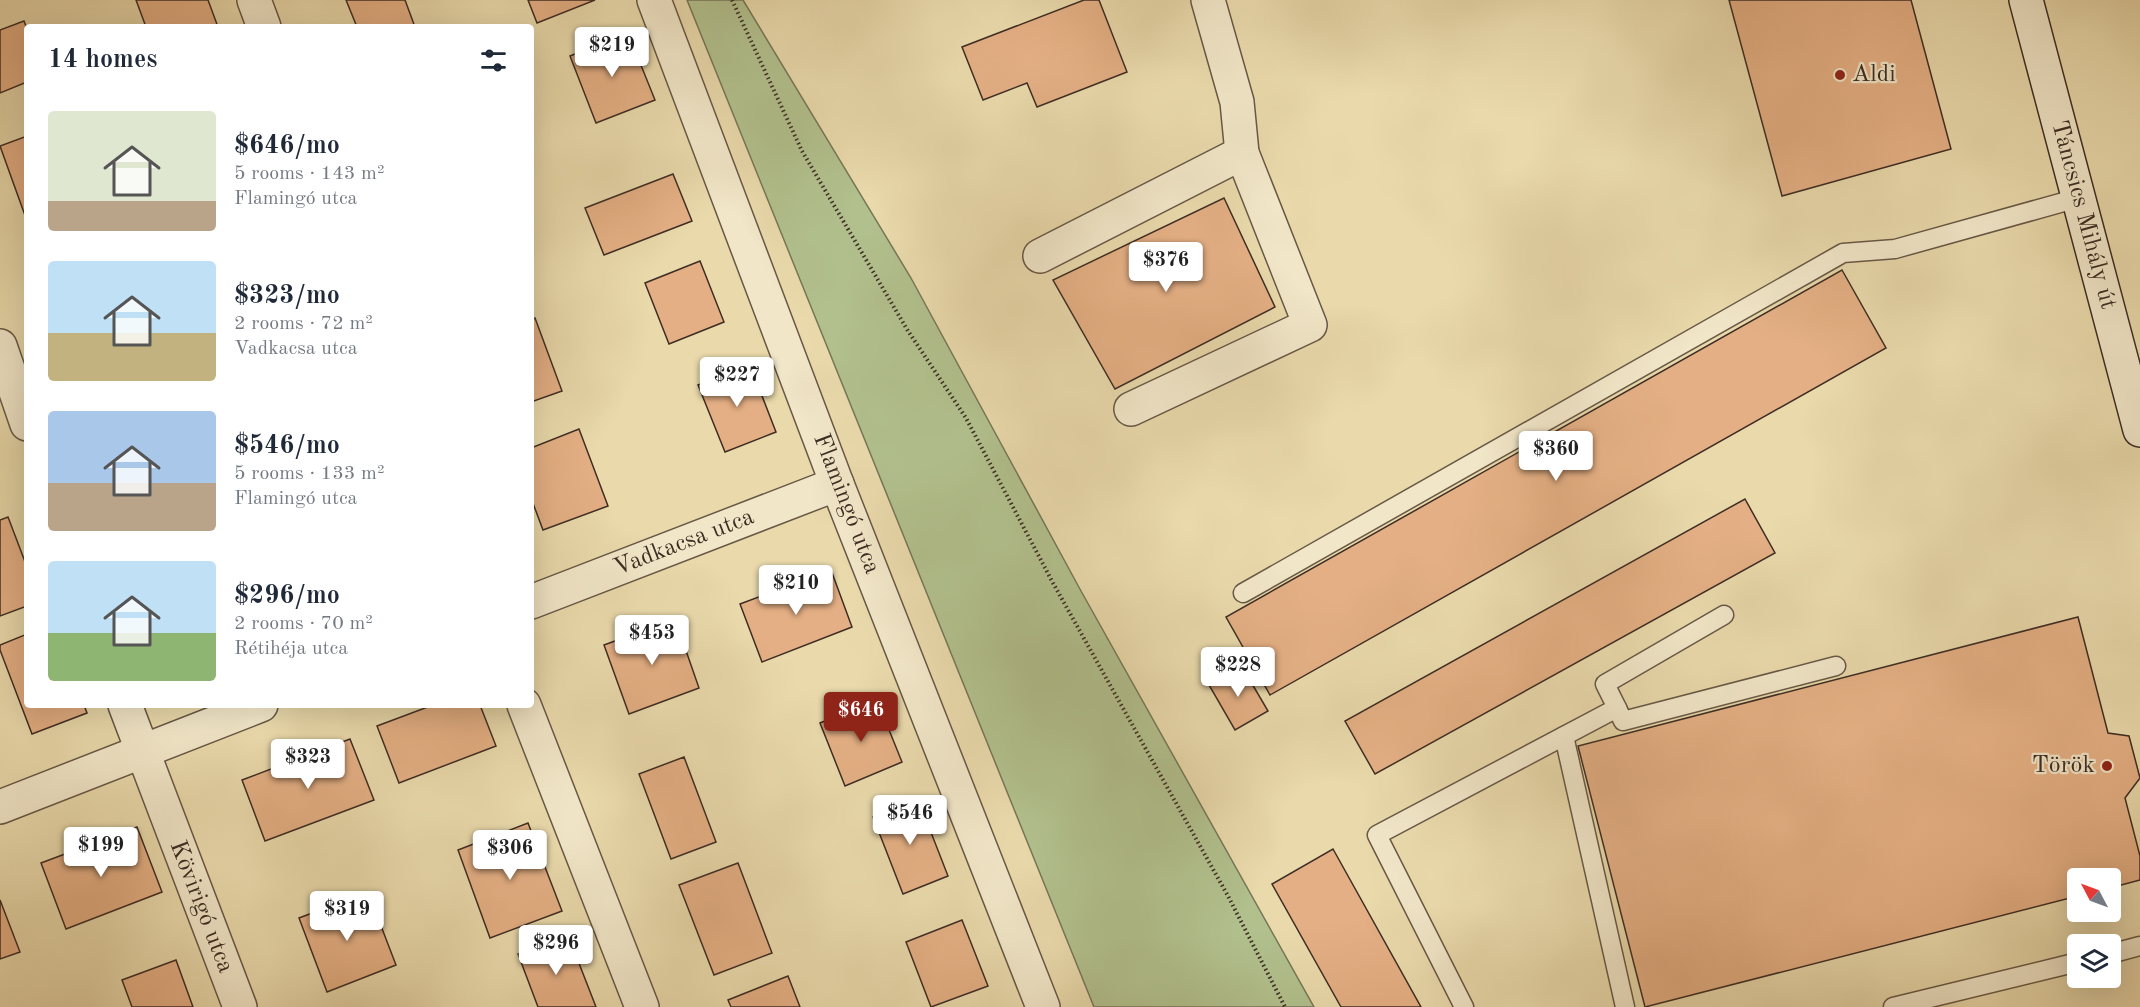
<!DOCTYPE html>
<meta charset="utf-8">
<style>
body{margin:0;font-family:"Old Standard TT",serif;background:#f2f2f3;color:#1f2937;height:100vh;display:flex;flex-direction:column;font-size:22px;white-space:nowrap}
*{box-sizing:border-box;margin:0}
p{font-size:20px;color:#747a83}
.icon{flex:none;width:33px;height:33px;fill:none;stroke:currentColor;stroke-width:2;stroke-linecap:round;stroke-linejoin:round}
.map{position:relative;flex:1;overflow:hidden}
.details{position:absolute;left:24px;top:24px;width:510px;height:684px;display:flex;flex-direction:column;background:#fff;border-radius:6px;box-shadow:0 6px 24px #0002}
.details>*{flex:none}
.needle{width:39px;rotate:311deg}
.tools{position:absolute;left:2067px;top:868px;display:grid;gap:12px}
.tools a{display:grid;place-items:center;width:54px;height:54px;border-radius:6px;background:#fff;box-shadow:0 6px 24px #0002;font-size:30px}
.price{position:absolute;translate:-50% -51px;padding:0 14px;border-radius:6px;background:#fff;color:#222;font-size:20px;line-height:39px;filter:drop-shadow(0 2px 3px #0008)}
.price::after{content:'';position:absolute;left:50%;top:36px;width:18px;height:14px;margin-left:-9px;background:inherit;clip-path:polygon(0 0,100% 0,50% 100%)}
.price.active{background:#8f2418;color:#fff}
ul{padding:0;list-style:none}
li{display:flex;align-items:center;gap:18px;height:150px;padding:0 24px}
li span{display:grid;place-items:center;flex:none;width:168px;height:120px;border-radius:6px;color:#555}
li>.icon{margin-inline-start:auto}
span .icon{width:72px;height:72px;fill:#fffc;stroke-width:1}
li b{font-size:26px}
h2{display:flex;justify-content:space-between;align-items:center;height:72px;padding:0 24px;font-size:26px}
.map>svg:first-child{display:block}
.green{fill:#b1c08d;stroke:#777658;stroke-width:1.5}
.building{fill:#e4af84;stroke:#3d2d24;stroke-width:1.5}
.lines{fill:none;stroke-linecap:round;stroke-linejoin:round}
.lane-casing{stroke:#685846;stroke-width:21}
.street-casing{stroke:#685846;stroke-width:36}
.secondary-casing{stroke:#3d2d24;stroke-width:36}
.path{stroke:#3d2d24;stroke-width:4;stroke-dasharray:1.5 3;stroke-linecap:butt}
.lane{stroke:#f1e6c8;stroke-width:18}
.street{stroke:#f1e6c8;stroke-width:33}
.secondary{stroke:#f1e6c8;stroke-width:33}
.poi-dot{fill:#8f2418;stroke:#f1e6c8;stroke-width:2}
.labels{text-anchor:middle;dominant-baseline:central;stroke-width:4.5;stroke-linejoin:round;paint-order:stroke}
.poi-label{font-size:24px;fill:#3d2d24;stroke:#f1e6c8;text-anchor:start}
.street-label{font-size:24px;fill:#3d2d24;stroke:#f1e6c8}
</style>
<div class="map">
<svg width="2140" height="1007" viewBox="0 0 2140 1007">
<rect width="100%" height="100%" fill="#e9d9ab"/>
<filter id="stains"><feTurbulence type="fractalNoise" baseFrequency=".00333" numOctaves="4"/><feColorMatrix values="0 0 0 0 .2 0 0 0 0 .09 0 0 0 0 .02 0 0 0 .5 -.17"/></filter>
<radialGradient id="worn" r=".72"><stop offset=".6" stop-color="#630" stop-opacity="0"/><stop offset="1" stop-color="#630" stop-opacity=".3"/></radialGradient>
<!-- green -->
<path class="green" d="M 687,0 L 743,0 L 911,278 L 1081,591 L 1314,1007 L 1094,1007 Z"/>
<!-- building -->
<g class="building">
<path d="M 136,0 L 208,0 L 218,27 L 146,27 Z"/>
<path d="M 346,0 L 405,0 L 415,27 L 357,27 Z"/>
<path d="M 528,0 L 595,0 L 537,23 Z"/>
<path d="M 1084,0 L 1099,0 L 1127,72 L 1037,107 L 1027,83 L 983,100 L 962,47 Z"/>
<path d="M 1729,0 L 1911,0 L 1951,149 L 1782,196 Z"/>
<path d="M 24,21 L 27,29 L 27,82 L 0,93 L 0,30 Z"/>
<path d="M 628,33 L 655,100 L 596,123 L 570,56 Z"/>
<path d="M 27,136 L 27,221 L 0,146 Z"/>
<path d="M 673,174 L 692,221 L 604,255 L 585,208 Z"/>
<path d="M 1224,198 L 1275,307 L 1115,389 L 1053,280 Z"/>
<path d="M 700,261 L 724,322 L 669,344 L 645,283 Z"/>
<path d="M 1842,270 L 1886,348 L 1270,695 L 1226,617 Z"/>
<path d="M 535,318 L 562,391 L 531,402 L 531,320 Z"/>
<path d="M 750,365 L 776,432 L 725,452 L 698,385 Z"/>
<path d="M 579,429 L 608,506 L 543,530 L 531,498 L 531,448 Z"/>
<path d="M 1745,499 L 1775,553 L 1375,774 L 1345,721 Z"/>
<path d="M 8,517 L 27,567 L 27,606 L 0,616 L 0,520 Z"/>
<path d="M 831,570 L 852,627 L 762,662 L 740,604 Z"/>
<path d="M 2078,617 L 2108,733 L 2129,736 L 2140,778 L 2125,798 L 2140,856 L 2140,880 L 2110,888 L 2110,879 L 2078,879 L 2078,896 L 1645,1007 L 1578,746 Z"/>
<path d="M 675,619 L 699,688 L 629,714 L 604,645 Z"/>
<path d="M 27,634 L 27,705 L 84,705 L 87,713 L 32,734 L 0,650 L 0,645 Z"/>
<path d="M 1241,665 L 1268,711 L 1235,730 L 1209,685 Z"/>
<path d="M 877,700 L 902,762 L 845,786 L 820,723 Z"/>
<path d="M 433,705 L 480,705 L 496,746 L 399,783 L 377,726 Z"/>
<path d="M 350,739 L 374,800 L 265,841 L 242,780 Z"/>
<path d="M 684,757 L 716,842 L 671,859 L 639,774 Z"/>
<path d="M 918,799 L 948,876 L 903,894 L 873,817 Z"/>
<path d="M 528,823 L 562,911 L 490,938 L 458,850 Z"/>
<path d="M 137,827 L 162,892 L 66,929 L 41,863 Z"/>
<path d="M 1333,849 L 1421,1007 L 1341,1007 L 1272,884 Z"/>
<path d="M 738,863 L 772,953 L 714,975 L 679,885 Z"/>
<path d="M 368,892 L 396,965 L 327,992 L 299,918 Z"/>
<path d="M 0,900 L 20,952 L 0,959 Z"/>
<path d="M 962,920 L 988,986 L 931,1007 L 906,942 Z"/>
<path d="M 568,935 L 596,1007 L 538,1007 L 518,954 Z"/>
<path d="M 176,960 L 193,1007 L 132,1007 L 122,980 Z"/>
<path d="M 788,976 L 800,1007 L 731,1007 L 728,1000 Z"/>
</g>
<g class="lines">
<!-- lane casing -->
<g class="lane-casing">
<g id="lane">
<path d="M 1243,593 L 1843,253 L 1895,249 L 2078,198"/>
<path d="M 1617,708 L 1623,721 L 1836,666"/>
<path d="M 1564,736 L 1625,1007"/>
<path d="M 2110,954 L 2140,946"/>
<path d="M 1464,1007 L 1377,835 L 1617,708 L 1605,684 L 1724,615"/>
<path d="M 1893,1007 L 2078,962"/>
</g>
</g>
<!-- street casing -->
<g class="street-casing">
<g id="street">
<path d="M 254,0 L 264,27"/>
<path d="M 654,0 L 837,484 L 1043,1007"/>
<path d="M 1040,256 L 1242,153"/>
<path d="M 0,346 L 27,424"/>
<path d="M 1131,409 L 1310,325 L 1242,153 L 1237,102 L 1208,0"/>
<path d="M 531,602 L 837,484"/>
<path d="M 125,705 L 240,1007"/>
<path d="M 524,705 L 642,1007"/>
<path d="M 0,807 L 261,705"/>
</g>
</g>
<!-- secondary casing -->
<g class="secondary-casing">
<path id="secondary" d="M 2026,0 L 2140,430"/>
</g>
<!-- path -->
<path class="path" d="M 732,0 L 802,151 L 908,331 L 966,418 L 1053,583 L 1228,896 L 1285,1007"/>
<!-- lane -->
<use href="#lane" class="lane"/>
<!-- street -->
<use href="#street" class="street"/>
<!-- secondary -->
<use href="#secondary" class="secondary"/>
</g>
<!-- markers -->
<g class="poi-dot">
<circle cx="1840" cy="75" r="6"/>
<circle cx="2107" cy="766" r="6"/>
</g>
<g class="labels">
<!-- poi labels -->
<g class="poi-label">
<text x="1852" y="75">Aldi</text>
<text x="2095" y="766" text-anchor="end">Török</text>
</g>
<!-- street labels -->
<g class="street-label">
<text transform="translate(2083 215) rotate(75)">Táncsics Mihály út</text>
<text transform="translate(846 504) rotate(69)">Flamingó utca</text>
<text transform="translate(684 543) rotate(-21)">Vadkacsa utca</text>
<text transform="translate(201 907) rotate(69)">Kövirigó utca</text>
</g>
</g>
<rect width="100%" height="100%" filter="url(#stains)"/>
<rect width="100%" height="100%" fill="url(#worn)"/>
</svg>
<div class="tools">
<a><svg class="needle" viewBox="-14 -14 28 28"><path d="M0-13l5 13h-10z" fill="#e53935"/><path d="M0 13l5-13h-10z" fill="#747a83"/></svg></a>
<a><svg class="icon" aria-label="layers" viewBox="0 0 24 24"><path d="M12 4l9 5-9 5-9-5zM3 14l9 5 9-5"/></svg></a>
</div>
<b class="price" style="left:612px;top:78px">$219</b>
<b class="price" style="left:1166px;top:293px">$376</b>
<b class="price" style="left:737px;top:408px">$227</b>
<b class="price" style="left:1556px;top:482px">$360</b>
<b class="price" style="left:796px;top:616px">$210</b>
<b class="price" style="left:652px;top:666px">$453</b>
<b class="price" style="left:1238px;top:698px">$228</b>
<b class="price active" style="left:861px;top:743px">$646</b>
<b class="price" style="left:308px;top:790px">$323</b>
<b class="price" style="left:910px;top:846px">$546</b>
<b class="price" style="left:101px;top:878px">$199</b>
<b class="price" style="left:510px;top:881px">$306</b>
<b class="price" style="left:347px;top:942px">$319</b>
<b class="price" style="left:556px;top:976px">$296</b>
<section class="details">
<h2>14 homes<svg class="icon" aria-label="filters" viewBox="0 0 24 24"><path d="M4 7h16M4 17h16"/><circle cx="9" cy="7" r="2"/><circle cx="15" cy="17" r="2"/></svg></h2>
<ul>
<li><span style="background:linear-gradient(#dfe7d0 75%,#b9a48a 0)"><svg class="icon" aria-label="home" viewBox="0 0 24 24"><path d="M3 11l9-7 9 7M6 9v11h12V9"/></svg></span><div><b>$646/mo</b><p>5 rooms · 143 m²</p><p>Flamingó utca</p></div></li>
<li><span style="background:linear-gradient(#bfe0f5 60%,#c2b280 0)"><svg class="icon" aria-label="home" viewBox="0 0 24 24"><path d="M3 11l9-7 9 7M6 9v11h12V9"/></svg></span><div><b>$323/mo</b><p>2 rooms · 72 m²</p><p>Vadkacsa utca</p></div></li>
<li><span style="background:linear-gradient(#a9c7e8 60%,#b9a48a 0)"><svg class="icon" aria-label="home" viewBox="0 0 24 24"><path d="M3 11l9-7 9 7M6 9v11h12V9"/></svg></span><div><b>$546/mo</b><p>5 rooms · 133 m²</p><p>Flamingó utca</p></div></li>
<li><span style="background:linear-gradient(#bfe0f5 60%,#8fb573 0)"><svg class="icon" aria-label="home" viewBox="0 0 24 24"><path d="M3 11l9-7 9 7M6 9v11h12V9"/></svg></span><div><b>$296/mo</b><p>2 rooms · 70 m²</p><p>Rétihéja utca</p></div></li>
</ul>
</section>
</div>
